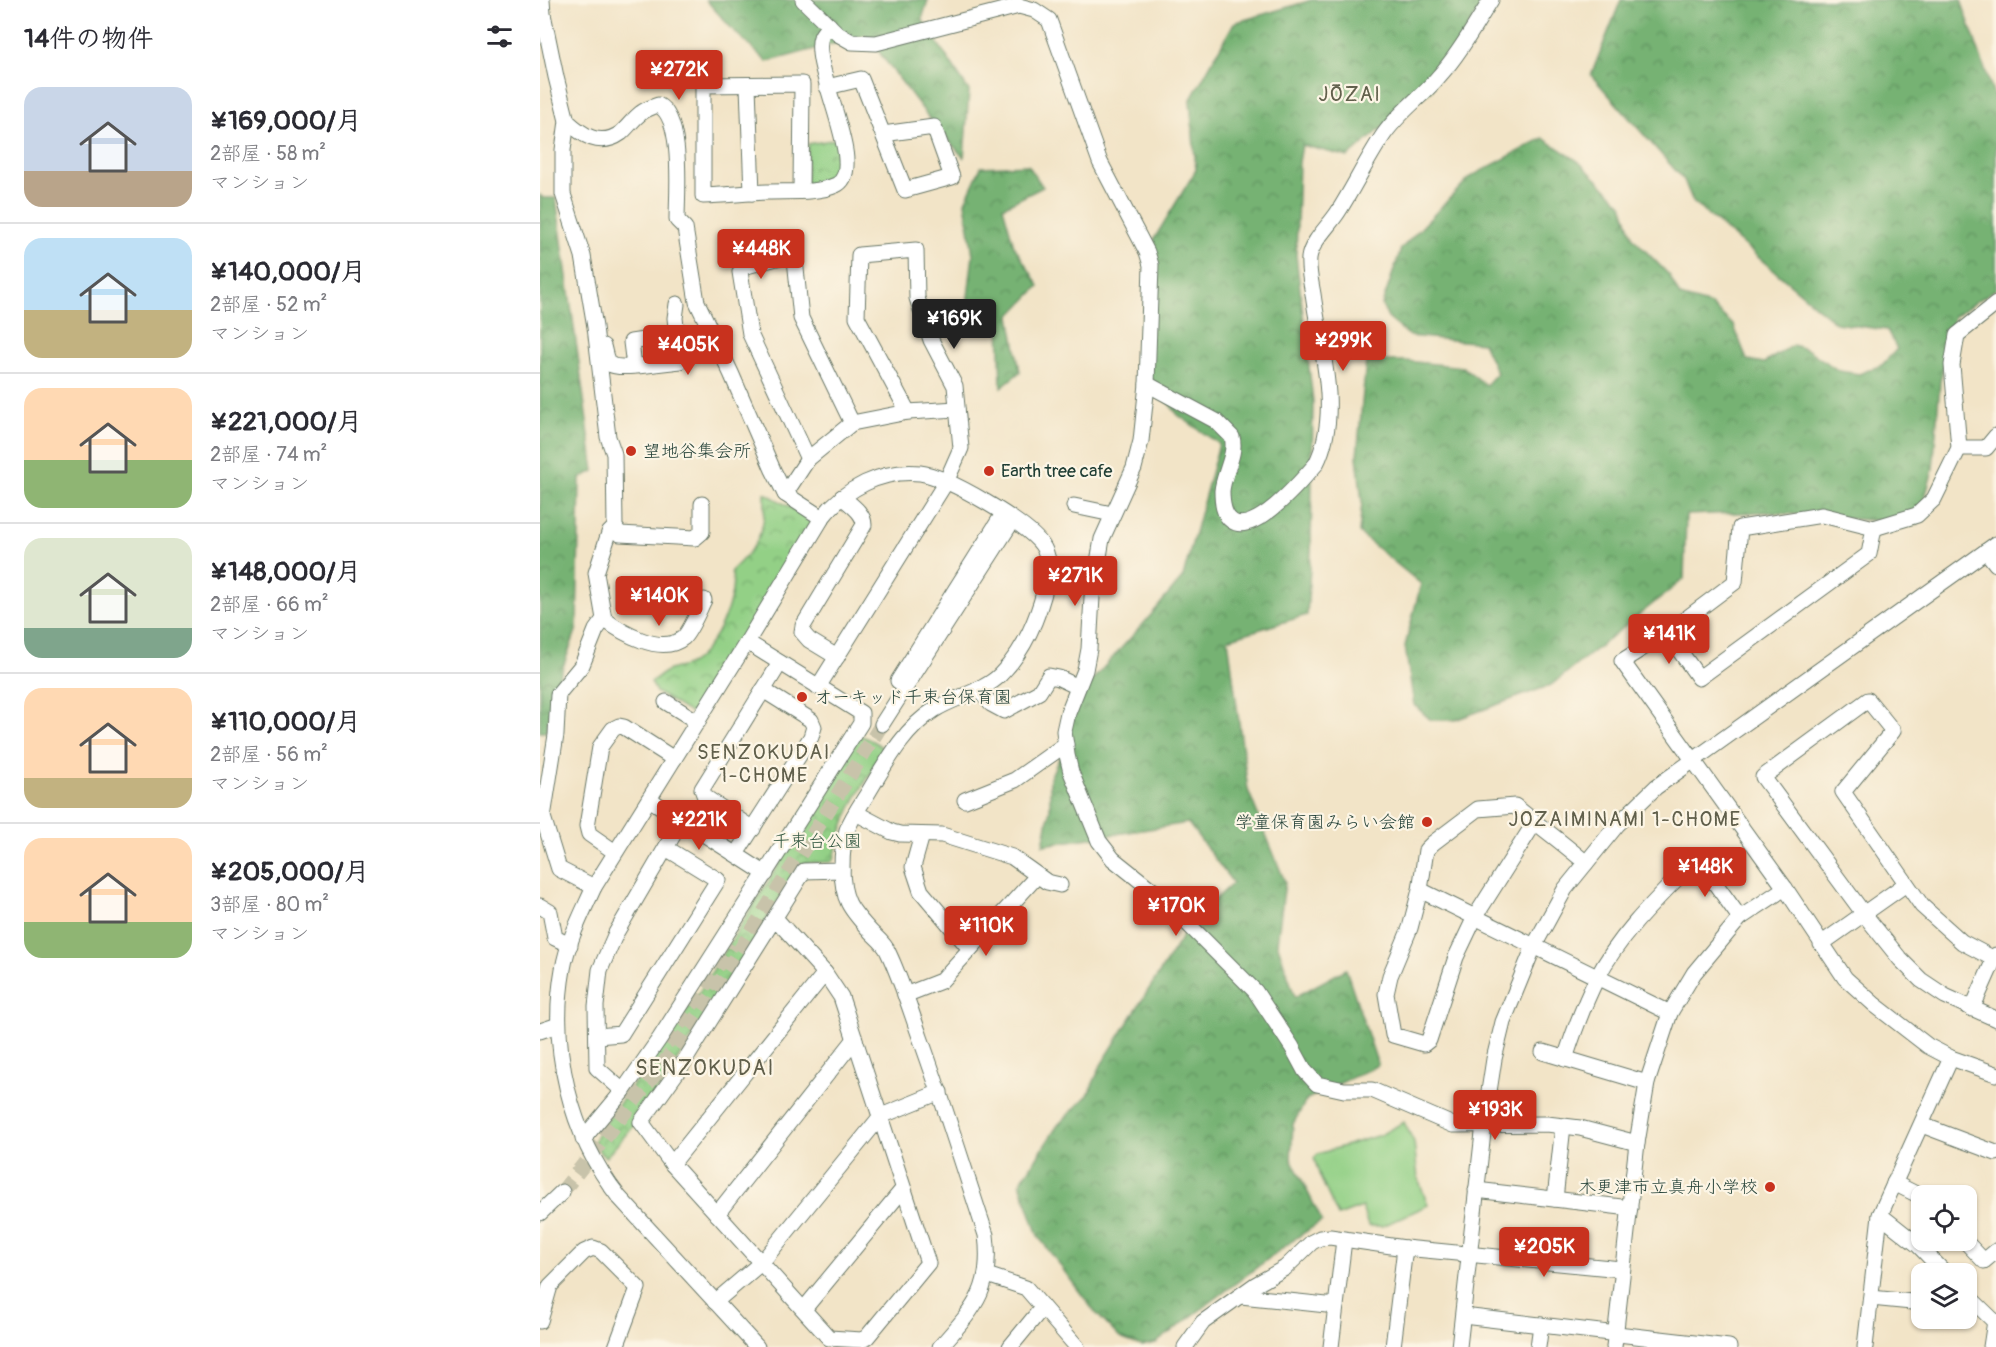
<!DOCTYPE html>
<html lang="ja">
<meta charset="utf-8">
<style>
body{margin:0;font-family:Pangolin,"Klee One",sans-serif;background:#f2f2f3;color:#2b2b33;height:100vh;display:flex;flex-direction:column;font-size:22px;white-space:nowrap}
*{box-sizing:border-box;margin:0}
p{font-size:20px;color:#7c7c81}
.icon{flex:none;width:33px;height:33px;fill:none;stroke:currentColor;stroke-width:2;stroke-linecap:round;stroke-linejoin:round}
.map{position:relative;flex:1;overflow:hidden}
.drawer{display:flex;flex-direction:column;background:#fff;width:540px}
.drawer>*{flex:none}
.buttons{position:absolute;left:1371px;top:1185px;display:grid;gap:12px}
.buttons a{display:grid;place-items:center;width:66px;height:66px;border-radius:12px;background:#fff;box-shadow:0 2px 4px #0004;font-size:30px}
.price{position:absolute;translate:-50% -51px;padding:0 14px;border-radius:6px;background:#c8321e;color:#fff;font-size:20px;line-height:39px;filter:drop-shadow(0 2px 3px #0008)}
.price::after{content:'';position:absolute;left:50%;top:36px;width:18px;height:14px;margin-left:-9px;background:inherit;clip-path:polygon(0 0,100% 0,50% 100%)}
.price.active{background:#222;color:#fff}
ul{padding:0;list-style:none}
li{display:flex;align-items:center;gap:18px;height:150px;padding:0 24px}
li+li{border-top:2px solid #e1e1e2}
li span{display:grid;place-items:center;flex:none;width:168px;height:120px;border-radius:18px;color:#555}
li>.icon{margin-inline-start:auto}
span .icon{width:72px;height:72px;fill:#fffc;stroke-width:1}
li b{font-size:26px}
h2{display:flex;justify-content:space-between;align-items:center;height:72px;padding:0 24px;font-size:26px}
main{display:flex;flex:1;min-height:0}
.map>svg:first-child{display:block}
.forest{fill:url(#forest-crowns);stroke:#4a7854;stroke-width:1.5}
.park{fill:url(#park-crowns);stroke:#59865d;stroke-width:1.5}
.pitch{fill:#93d086;stroke:#59865d;stroke-width:1.5}
.lines{fill:none;stroke-linecap:round;stroke-linejoin:round}
.minor-tunnel{stroke:#c8c3aa;stroke-width:15;stroke-dasharray:15 8;stroke-linecap:butt}
.minor-casing{stroke:#697767;stroke-width:17}
.minor{stroke:#fff;stroke-width:15}
.poi-dot{fill:#c8321e;stroke:#fcf5e5;stroke-width:2}
.labels{text-anchor:middle;dominant-baseline:central;stroke-width:4.5;stroke-linejoin:round;paint-order:stroke}
.poi-label{font-size:18px;fill:#1f3d34;stroke:#fcf5e5;text-anchor:start}
.park-label{font-size:18px;fill:#365a44;stroke:#fcf5e5}
.neighbourhood-label{font-size:20px;letter-spacing:1.5px;fill:#605f4b;stroke:#fcf5e5}
.quarter-label{font-size:21px;letter-spacing:1.5px;fill:#605f4b;stroke:#fcf5e5}
</style>
<main>
<section class="drawer">
<h2>14件の物件<svg class="icon" aria-label="filters" viewBox="0 0 24 24"><path d="M4 7h16M4 17h16"/><circle cx="9" cy="7" r="2"/><circle cx="15" cy="17" r="2"/></svg></h2>
<ul>
<li><span style="background:linear-gradient(#c9d6e8 70%,#b9a48a 0)"><svg class="icon" aria-label="home" viewBox="0 0 24 24"><path d="M3 11l9-7 9 7M6 9v11h12V9"/></svg></span><div><b>¥169,000/月</b><p>2部屋 · 58 m²</p><p>マンション</p></div></li>
<li><span style="background:linear-gradient(#bfe0f5 60%,#c2b280 0)"><svg class="icon" aria-label="home" viewBox="0 0 24 24"><path d="M3 11l9-7 9 7M6 9v11h12V9"/></svg></span><div><b>¥140,000/月</b><p>2部屋 · 52 m²</p><p>マンション</p></div></li>
<li><span style="background:linear-gradient(#ffd9b3 60%,#8fb573 0)"><svg class="icon" aria-label="home" viewBox="0 0 24 24"><path d="M3 11l9-7 9 7M6 9v11h12V9"/></svg></span><div><b>¥221,000/月</b><p>2部屋 · 74 m²</p><p>マンション</p></div></li>
<li><span style="background:linear-gradient(#dfe7d0 75%,#7fa58c 0)"><svg class="icon" aria-label="home" viewBox="0 0 24 24"><path d="M3 11l9-7 9 7M6 9v11h12V9"/></svg></span><div><b>¥148,000/月</b><p>2部屋 · 66 m²</p><p>マンション</p></div></li>
<li><span style="background:linear-gradient(#ffd9b3 75%,#c2b280 0)"><svg class="icon" aria-label="home" viewBox="0 0 24 24"><path d="M3 11l9-7 9 7M6 9v11h12V9"/></svg></span><div><b>¥110,000/月</b><p>2部屋 · 56 m²</p><p>マンション</p></div></li>
<li><span style="background:linear-gradient(#ffd9b3 70%,#8fb573 0)"><svg class="icon" aria-label="home" viewBox="0 0 24 24"><path d="M3 11l9-7 9 7M6 9v11h12V9"/></svg></span><div><b>¥205,000/月</b><p>3部屋 · 80 m²</p><p>マンション</p></div></li>
</ul>
</section>
<div class="map">
<svg width="1456" height="1347" viewBox="0 0 1456 1347">
<defs>
<pattern id="forest-crowns" width="20" height="18" patternUnits="userSpaceOnUse" patternTransform="scale(1.5)"><rect width="20" height="18" fill="#76b273"/><path d="M2 6a3 3 0 1 1 6 0M12 15a3 3 0 1 1 6 0" fill="none" stroke="#60925f"/></pattern>
<pattern id="park-crowns" width="20" height="18" patternUnits="userSpaceOnUse" patternTransform="scale(1.5)"><rect width="20" height="18" fill="#93d086"/><path d="M2 6a3 3 0 1 1 6 0M12 15a3 3 0 1 1 6 0" fill="none" stroke="#77aa6e"/></pattern>
</defs>
<rect width="100%" height="100%" fill="#fcf5e5"/>
<filter id="ink" filterUnits="userSpaceOnUse"><feTurbulence type="fractalNoise" baseFrequency=".0167" numOctaves="2"/><feDisplacementMap in="SourceGraphic" scale="12" xChannelSelector="R" yChannelSelector="G"/><feConvolveMatrix kernelMatrix="1 2 1 2 8 2 1 2 1" color-interpolation-filters="sRGB"/></filter>
<filter id="wash" filterUnits="userSpaceOnUse"><feTurbulence type="fractalNoise" baseFrequency=".008" numOctaves="4" result="noise"/><feDisplacementMap in="SourceGraphic" scale="24" xChannelSelector="R" yChannelSelector="G"/><feGaussianBlur stdDeviation="1.35" result="paint"/><feColorMatrix in="noise" values="0 0 0 0 0 0 0 0 0 0 0 0 0 0 0 0 0 1.4 0 .05"/><feComposite in="paint" operator="in"/></filter>
<g filter="url(#wash)">
<rect width="100%" height="100%" fill="#f2e4c7"/>
<!-- forest -->
<g class="forest">
<path d="M 166,0 L 388,0 L 382,19 L 429,91 L 424,158 L 393,123 L 326,35 L 227,62 L 194,31 Z"/>
<path d="M 772,0 L 944,0 L 890,92 L 863,110 L 808,157 L 762,145 L 759,162 L 756,255 L 773,401 L 771,552 L 767,615 L 688,639 L 708,790 L 745,882 L 737,943 L 755,997 L 806,969 L 838,1065 L 767,1099 L 753,1124 L 751,1158 L 782,1221 L 756,1238 L 616,1343 L 601,1346 L 580,1338 L 554,1311 L 498,1236 L 480,1183 L 518,1125 L 548,1095 L 561,1065 L 652,921 L 693,883 L 648,823 L 503,845 L 510,809 L 510,778 L 521,754 L 534,700 L 605,622 L 643,577 L 679,444 L 638,415 L 597,363 L 614,239 L 656,170 L 650,101 L 694,23 Z"/>
<path d="M 1081,0 L 1421,0 L 1456,101 L 1456,289 L 1414,316 L 1400,382 L 1393,469 L 1378,524 L 1224,512 L 1146,515 L 1144,579 L 1011,685 L 915,720 L 891,720 L 874,705 L 865,646 L 881,584 L 819,533 L 822,502 L 817,456 L 826,361 L 866,361 L 923,367 L 946,385 L 957,373 L 943,343 L 870,336 L 848,318 L 842,305 L 861,249 L 930,177 L 1003,138 L 1038,161 L 1082,204 L 1093,238 L 1129,275 L 1140,296 L 1171,305 L 1194,326 L 1207,360 L 1224,363 L 1253,345 L 1268,350 L 1299,371 L 1319,374 L 1342,365 L 1357,349 L 1347,330 L 1296,323 L 1153,202 L 1144,180 L 1051,75 Z"/>
<path d="M 488,165 L 503,187 L 463,207 L 474,246 L 499,286 L 470,316 L 480,372 L 461,387 L 459,323 L 430,327 L 427,305 L 433,255 L 425,202 L 441,167 Z"/>
<path d="M 0,195 L 3,198 L 16,198 L 54,471 L 40,478 L 37,628 L 14,692 L 6,732 L 0,732 Z"/>
</g>
<!-- park -->
<g class="park">
<path d="M 297,139 L 301,171 L 292,179 L 266,184 L 268,144 Z"/>
<path d="M 225,493 L 271,519 L 272,522 L 155,712 L 150,713 L 116,692 L 111,682 C 116,678 121,674 127,671 C 135,667 145,668 153,662 C 174,648 199,596 191,571 C 219,545 226,531 225,493 Z"/>
<path d="M 322,736 C 330,740 343,744 344,753 C 319,790 303,816 294,859 L 291,862 L 261,863 L 194,973 L 95,1124 L 66,1157 L 61,1154 L 54,1142 L 56,1136 L 160,991 L 318,737 Z"/>
</g>
<!-- pitch -->
<path class="pitch" d="M 864,1122 L 874,1142 L 878,1178 L 888,1205 L 843,1226 L 828,1226 L 822,1207 L 798,1216 L 780,1177 L 774,1158 L 778,1154 L 840,1135 Z"/>
</g>
<g filter="url(#ink)">
<g class="lines">
<!-- minor-tunnel -->
<g class="minor-tunnel">
<path d="M 126,1044 L 192,944"/>
<path d="M 22,1192 L 134,1050 L 172,995 L 342,724"/>
</g>
<!-- minor casing -->
<g class="minor-casing">
<g id="minor">
<path d="M 2,0 L 3,14 L 16,77 L 27,121 L 23,150 L 23,194 L 43,256 L 55,327 L 68,437 L 74,454 L 75,527 L 80,534 L 155,538 L 162,532 L 162,504"/>
<path d="M 263,0 L 298,34 L 312,42 L 336,43 L 479,6 L 494,10 L 509,20 L 560,162 L 607,252 L 611,265 L 610,296 L 607,384 L 601,441 L 594,468 L 562,539 L 552,597 L 549,649 L 545,670 L 528,713 L 524,731 L 527,755 L 531,772 L 559,841 L 573,859 L 622,898 L 715,991 L 752,1047 L 765,1071 L 777,1084 L 804,1090 L 832,1090 L 913,1125 L 1007,1124 L 1040,1128 L 1097,1143"/>
<path d="M 208,86 L 212,193"/>
<path d="M 287,87 L 321,79 L 365,190 L 412,177 L 394,127 L 343,134"/>
<path d="M 27,121 C 42,135 60,148 81,133 C 88,127 93,119 101,113 C 106,109 112,107 118,105 C 144,118 137,194 137,220 L 145,228 L 157,302 L 191,373 L 233,470 L 245,494 L 282,518"/>
<path d="M 261,190 L 262,84 L 163,85 L 163,196 C 185,195 206,193 227,192 C 248,191 276,194 296,185 C 329,170 270,67 281,37 C 282,33 287,29 289,25"/>
<path d="M 1456,304 L 1417,335 L 1412,365 L 1419,448 L 1394,499 L 1377,515 L 1334,528 L 1282,515 L 1200,528 L 1195,582 L 1127,633 L 1082,661 L 1245,888 L 1305,978 L 1335,1005 L 1388,1046 L 1411,1058 L 1456,1074"/>
<path d="M 137,335 L 135,318 L 137,304"/>
<path d="M 63,346 C 65,352 65,360 70,364 C 78,371 128,362 141,361 L 137,335 L 91,342 L 94,366"/>
<path d="M 607,384 L 676,421 L 692,437 C 697,454 683,474 682,491 C 682,502 683,515 692,521 C 714,537 763,479 776,464 C 802,412 780,348 773,294 C 771,283 768,270 769,258 C 771,242 789,226 798,212 C 814,187 827,159 844,134 C 860,111 883,96 900,75 C 920,53 935,25 951,0"/>
<path d="M 1419,448 L 1446,448 L 1456,436"/>
<path d="M 268,459 L 210,334 L 200,272 L 203,267 L 248,255 L 255,259 L 261,318 L 312,423"/>
<path d="M 245,494 L 268,459 L 312,423 L 368,412 L 417,409"/>
<path d="M 534,506 L 572,514"/>
<path d="M 75,527 L 69,533 L 56,573 L 64,619 C 81,632 121,656 143,638 C 150,632 159,610 164,600"/>
<path d="M 1446,551 L 1456,564"/>
<path d="M 1127,633 L 1159,678 L 1329,554 L 1334,528"/>
<path d="M 297,657 L 269,640 L 262,632 L 263,626 L 324,525 C 324,513 311,505 302,497"/>
<path d="M 358,681 L 463,514"/>
<path d="M 278,687 L 406,482 L 421,448 L 415,386 L 391,340 L 377,298 L 376,250 L 319,255 L 317,317 L 368,412"/>
<path d="M 438,689 L 451,704 L 464,711 L 499,692 L 509,676 L 519,678 L 538,687"/>
<path d="M 126,702 L 158,722"/>
<path d="M 342,724 L 473,520"/>
<path d="M 109,799 L 226,874"/>
<path d="M 425,800 L 475,780 L 526,744"/>
<path d="M 316,813 L 352,832 L 360,834 L 402,835 L 472,857 L 507,882 L 520,885"/>
<path d="M 995,822 L 935,917 L 916,957 L 889,1040 L 884,1044 L 853,1035 L 846,994 L 850,976 L 870,928 L 880,890 L 886,850 L 893,843 L 938,809 L 975,806 C 998,825 1023,843 1046,863"/>
<path d="M 213,829 L 165,797 L 162,789 L 240,663"/>
<path d="M 382,835 L 373,867 L 381,891 L 430,949"/>
<path d="M 75,852 L 49,834 L 47,826 L 60,747 L 73,729 L 79,726 L 84,727 L 134,759"/>
<path d="M 196,854 L 271,737 L 274,727 L 271,720 L 223,690"/>
<path d="M 54,887 L 19,869 L 3,817 L 16,735 L 18,694 L 42,665 L 56,630 L 64,619"/>
<path d="M 880,890 L 1130,1013"/>
<path d="M 0,906 L 10,912 L 15,938 L 30,945"/>
<path d="M 235,918 L 285,973 L 301,997 L 388,1263 L 327,1337 L 322,1340 L 289,1338 L 132,1164 L 101,1122 L 142,1065 L 264,871 L 302,870"/>
<path d="M 1281,944 L 1366,884"/>
<path d="M 1456,960 L 1422,942 L 1382,906 L 1303,792 L 1353,731 L 1328,700 L 1223,777 L 1324,914 L 1360,959 L 1381,980 L 1405,996 L 1456,1019"/>
<path d="M 365,995 L 401,981 L 497,876"/>
<path d="M 1432,1009 L 1456,955"/>
<path d="M 0,1031 L 18,1025"/>
<path d="M 57,1036 L 81,1034 L 178,880 L 126,848"/>
<path d="M 1003,1052 L 1107,1083"/>
<path d="M 1025,1059 C 1034,1031 1044,1004 1057,978 C 1081,932 1121,895 1157,858 L 1200,918"/>
<path d="M 83,1091 L 57,1068 L 56,1006 L 60,970 L 76,933 L 142,820"/>
<path d="M 1382,1125 L 1456,1153"/>
<path d="M 43,1139 L 83,1091 L 120,1038 L 321,723 L 321,713 L 207,642"/>
<path d="M 132,1164 L 285,973"/>
<path d="M 1354,1183 L 1382,1197"/>
<path d="M 936,1190 L 1090,1208"/>
<path d="M 1015,1199 L 1023,1126"/>
<path d="M 0,1213 L 22,1192"/>
<path d="M 177,1214 L 315,1039"/>
<path d="M 1340,1215 L 1378,1245 L 1406,1274"/>
<path d="M 1424,1240 L 1444,1261 L 1456,1251"/>
<path d="M 447,1275 L 486,1288 L 537,1347"/>
<path d="M 1426,1294 L 1456,1323"/>
<path d="M 701,1296 L 796,1306"/>
<path d="M 1331,1298 L 1382,1303"/>
<path d="M 175,1302 L 222,1262 L 341,1116 L 400,1092"/>
<path d="M 264,1309 L 363,1189"/>
<path d="M 923,1316 L 1189,1347"/>
<path d="M 0,1321 L 10,1286 L 44,1252 L 53,1248 L 61,1251 L 98,1288 L 76,1347"/>
<path d="M 217,1347 L 79,1197 C 30,1135 9,1047 23,969 C 28,940 42,914 54,887 L 207,642 L 282,518 C 304,489 342,469 380,473 C 407,476 487,523 502,545 C 509,555 510,570 507,581 C 499,616 485,650 460,675 C 443,692 414,697 394,710 C 364,729 346,763 328,793 C 321,804 312,817 307,830 C 303,842 302,854 302,867 C 302,900 310,909 331,932 C 337,938 345,944 348,952 C 361,979 370,1009 380,1037 C 404,1103 424,1169 446,1235 C 453,1290 434,1308 400,1347"/>
<path d="M 470,1347 L 502,1308"/>
<path d="M 645,1347 L 663,1322 L 715,1285 L 745,1268 L 772,1242 L 780,1238 L 790,1237 L 865,1248 L 1081,1269"/>
<path d="M 791,1347 L 804,1240"/>
<path d="M 853,1347 L 865,1248"/>
<path d="M 919,1347 L 944,1124 L 954,1059 L 963,1022 L 994,946 L 1025,889 L 1077,825 L 1116,787 L 1456,544"/>
<path d="M 998,1347 L 1001,1325"/>
<path d="M 1074,1347 L 1097,1143 L 1107,1083 L 1130,1013 L 1154,973 L 1200,918 L 1245,888"/>
<path d="M 1325,1347 L 1340,1215 L 1411,1058"/>
<path d="M 1451,1347 L 1455,1321"/>
</g>
</g>
<!-- minor -->
<use href="#minor" class="minor"/>
</g>
</g>
<!-- markers -->
<g class="poi-dot">
<circle cx="91" cy="451" r="6"/>
<circle cx="449" cy="471" r="6"/>
<circle cx="262" cy="697" r="6"/>
<circle cx="887" cy="822" r="6"/>
<circle cx="1230" cy="1187" r="6"/>
</g>
<g class="labels">
<!-- poi labels -->
<g class="poi-label">
<text x="103" y="451">望地谷集会所</text>
<text x="461" y="471">Earth tree cafe</text>
<text x="274" y="697">オーキッド千束台保育園</text>
<text x="875" y="822" text-anchor="end">学童保育園みらい会館</text>
<text x="1218" y="1187" text-anchor="end">木更津市立真舟小学校</text>
</g>
<!-- park labels -->
<g class="park-label">
<text x="277" y="841">千束台公園</text>
</g>
<!-- neighbourhood labels -->
<g class="neighbourhood-label">
<text x="810" y="94">JŌZAI</text>
<text x="224" y="752">SENZOKUDAI<tspan x="224" dy="23">1-CHOME</tspan></text>
<text x="1085" y="819">JOZAIMINAMI 1-CHOME</text>
</g>
<!-- quarter labels -->
<g class="quarter-label">
<text x="165" y="1068">SENZOKUDAI</text>
</g>
</g>
</svg>
<div class="buttons">
<a><svg class="icon" aria-label="locate" viewBox="0 0 24 24"><circle cx="12" cy="12" r="6"/><path d="M12 2v4M12 18v4M2 12h4M18 12h4"/></svg></a>
<a><svg class="icon" aria-label="layers" viewBox="0 0 24 24"><path d="M12 4l9 5-9 5-9-5zM3 14l9 5 9-5"/></svg></a>
</div>
<b class="price" style="left:139px;top:101px">¥272K</b>
<b class="price" style="left:221px;top:280px">¥448K</b>
<b class="price active" style="left:414px;top:350px">¥169K</b>
<b class="price" style="left:803px;top:372px">¥299K</b>
<b class="price" style="left:148px;top:376px">¥405K</b>
<b class="price" style="left:535px;top:607px">¥271K</b>
<b class="price" style="left:119px;top:627px">¥140K</b>
<b class="price" style="left:1129px;top:665px">¥141K</b>
<b class="price" style="left:159px;top:851px">¥221K</b>
<b class="price" style="left:1165px;top:898px">¥148K</b>
<b class="price" style="left:636px;top:937px">¥170K</b>
<b class="price" style="left:446px;top:957px">¥110K</b>
<b class="price" style="left:955px;top:1141px">¥193K</b>
<b class="price" style="left:1004px;top:1278px">¥205K</b>
</div>
</main>
